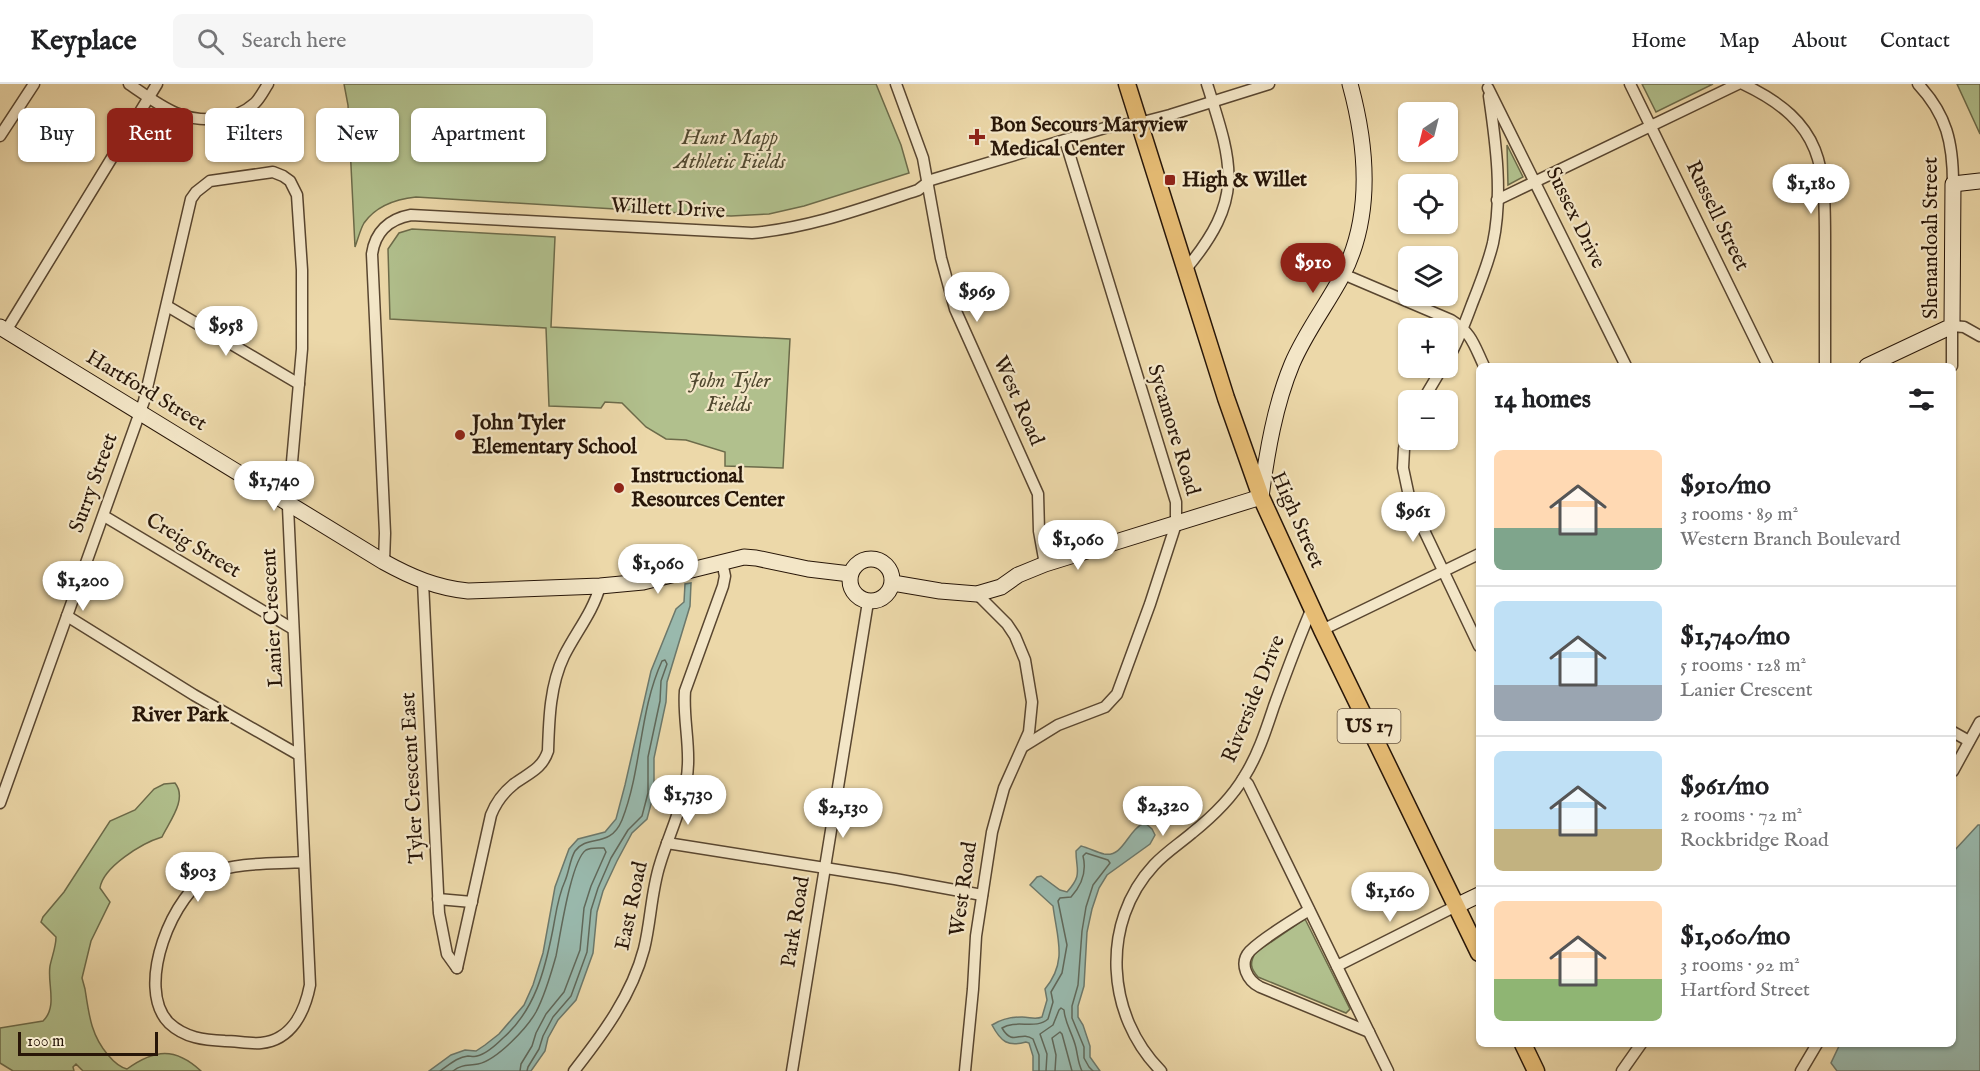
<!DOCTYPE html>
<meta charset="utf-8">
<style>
body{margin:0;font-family:"IM FELL English",serif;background:#f6f6f6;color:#202124;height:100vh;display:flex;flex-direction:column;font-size:22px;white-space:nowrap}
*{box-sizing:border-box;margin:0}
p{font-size:20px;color:#757577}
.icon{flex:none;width:33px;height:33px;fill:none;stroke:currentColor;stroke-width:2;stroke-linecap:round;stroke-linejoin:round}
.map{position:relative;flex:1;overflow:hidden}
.panel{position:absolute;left:1476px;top:279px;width:480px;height:684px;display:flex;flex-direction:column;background:#fff;border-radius:9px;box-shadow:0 2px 4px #0004}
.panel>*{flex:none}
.top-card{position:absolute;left:18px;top:24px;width:570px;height:54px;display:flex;gap:12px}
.needle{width:39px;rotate:215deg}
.controls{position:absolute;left:1398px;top:18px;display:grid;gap:12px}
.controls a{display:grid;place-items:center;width:60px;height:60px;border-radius:9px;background:#fff;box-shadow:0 2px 4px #0004;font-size:30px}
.scale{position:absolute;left:18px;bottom:15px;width:140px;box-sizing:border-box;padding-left:6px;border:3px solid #281608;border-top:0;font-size:16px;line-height:21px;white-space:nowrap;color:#281608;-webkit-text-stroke:4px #f3e6c7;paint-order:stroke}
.price{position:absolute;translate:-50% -51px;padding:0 14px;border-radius:21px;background:#fff;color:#222;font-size:20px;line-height:39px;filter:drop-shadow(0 2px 3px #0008)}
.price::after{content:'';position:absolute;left:50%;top:36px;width:18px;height:14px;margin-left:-9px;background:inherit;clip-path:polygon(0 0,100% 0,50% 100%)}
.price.selected{background:#8f2418;color:#fff}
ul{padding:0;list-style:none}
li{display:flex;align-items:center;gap:18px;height:150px;padding:0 18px}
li+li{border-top:2px solid #e0e0e0}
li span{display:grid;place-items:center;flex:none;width:168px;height:120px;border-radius:9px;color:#555}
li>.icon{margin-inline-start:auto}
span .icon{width:72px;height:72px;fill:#fffc;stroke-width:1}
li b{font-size:26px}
h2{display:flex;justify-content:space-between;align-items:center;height:72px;padding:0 18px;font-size:26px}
.pill{padding:0 21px;border-radius:9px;background:#fff;box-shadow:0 2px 4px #0004;font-size:21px;line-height:54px}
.pill.selected{background:#8f2418;color:#fff}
header{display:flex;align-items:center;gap:36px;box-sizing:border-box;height:84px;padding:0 30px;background:#fff;border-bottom:2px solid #e0e0e0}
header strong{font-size:28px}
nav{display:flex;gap:33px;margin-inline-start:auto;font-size:21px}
.search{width:420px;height:54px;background:#f6f6f6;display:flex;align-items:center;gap:15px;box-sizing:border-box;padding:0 21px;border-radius:9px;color:#757577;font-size:22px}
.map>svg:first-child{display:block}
.green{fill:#b1c08d;stroke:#6c6b4a;stroke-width:1.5}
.water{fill:#99b9ad;stroke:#6c786b;stroke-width:1.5}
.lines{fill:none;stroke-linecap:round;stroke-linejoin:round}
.shore{stroke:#60685a;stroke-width:1.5}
.street-casing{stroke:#594630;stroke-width:13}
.secondary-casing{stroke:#281608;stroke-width:17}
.primary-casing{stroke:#281608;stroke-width:19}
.street{stroke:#f3e6c7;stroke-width:10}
.secondary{stroke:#f3e6c7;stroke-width:15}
.primary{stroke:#e6bc74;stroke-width:16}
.poi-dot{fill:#8f2418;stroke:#f3e6c7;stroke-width:2}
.labels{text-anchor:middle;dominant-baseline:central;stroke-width:4.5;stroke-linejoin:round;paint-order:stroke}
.shield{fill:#f3e6c7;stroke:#655441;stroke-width:1.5}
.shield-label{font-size:20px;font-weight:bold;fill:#281608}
.poi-label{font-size:21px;font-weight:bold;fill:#281608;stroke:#f3e6c7;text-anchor:start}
.park-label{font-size:21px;font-style:italic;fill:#514930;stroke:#f3e6c7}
.street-label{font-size:21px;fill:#281608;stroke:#f3e6c7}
.neighbourhood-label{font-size:22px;font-weight:bold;fill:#281608;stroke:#f3e6c7}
</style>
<header>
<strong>Keyplace</strong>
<div class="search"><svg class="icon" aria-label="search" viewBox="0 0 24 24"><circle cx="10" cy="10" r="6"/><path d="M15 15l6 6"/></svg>Search here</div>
<nav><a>Home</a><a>Map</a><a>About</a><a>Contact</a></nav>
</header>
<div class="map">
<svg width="1980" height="987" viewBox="0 0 1980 987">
<rect width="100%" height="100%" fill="#ecd8a9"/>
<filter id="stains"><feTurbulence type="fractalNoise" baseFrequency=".00333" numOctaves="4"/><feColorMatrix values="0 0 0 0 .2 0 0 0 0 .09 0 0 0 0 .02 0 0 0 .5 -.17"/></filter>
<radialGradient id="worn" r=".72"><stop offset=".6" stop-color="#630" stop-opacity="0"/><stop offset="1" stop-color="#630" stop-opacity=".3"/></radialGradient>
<!-- green -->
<g class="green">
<path d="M 344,0 L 876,0 L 901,61 L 909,89 L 804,122 L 769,130 L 731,132 L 416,113 C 397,115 376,122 364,139 C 360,146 358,155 355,163 L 348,21 Z"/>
<path d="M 1642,0 L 1713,0 L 1656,28 Z"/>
<path d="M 1957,0 L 1980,0 L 1980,50 Z"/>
<path d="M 1507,61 L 1523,93 L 1508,101 Z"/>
<path d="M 412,145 L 555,153 L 551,243 L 790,255 L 783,384 L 725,382 L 725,368 L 686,356 L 666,355 L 646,343 L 622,319 L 605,318 L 601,324 L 549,322 L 546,244 L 390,235 L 388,165 L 399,149 Z"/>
<path d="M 175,699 C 188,715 169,738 162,753 C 142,759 103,783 100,804 L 110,818 L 91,857 L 82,894 L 85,905 C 89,931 91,951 108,971 C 113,977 119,983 127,985 C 155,965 175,963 201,987 L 83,987 L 76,980 L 73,983 L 74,987 L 13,987 L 0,979 L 0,944 L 43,937 C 58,923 47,899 50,882 C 52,872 56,863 56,853 L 41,838 L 43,833 L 64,808 L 110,737 L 135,726 L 154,705 L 164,700 Z"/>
<path d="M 1305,835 L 1350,925 L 1346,929 L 1258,893 C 1250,884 1250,879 1255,869 Z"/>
</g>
<!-- water -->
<g class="water">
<path d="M 691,499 L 690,522 L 667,598 L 666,618 L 654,674 L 654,709 L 647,735 L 632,749 L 617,777 L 603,807 L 597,828 L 593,869 L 576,916 L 558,936 L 548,954 L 545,967 L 531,987 L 429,987 L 451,971 L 465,966 L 476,967 L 485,961 L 499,950 L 524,921 L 533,901 L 543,869 L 555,803 L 569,765 L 578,755 L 605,748 L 616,735 L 625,701 L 651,587 L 676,525 L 684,518 L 685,500 Z"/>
<path d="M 1145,739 L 1152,745 L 1155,751 L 1150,760 L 1107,791 L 1099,804 L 1092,825 L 1087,848 L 1084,902 L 1078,922 L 1078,933 L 1083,941 L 1090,962 L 1090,973 L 1100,987 L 1033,987 L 1033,972 L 1029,959 L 1026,958 C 1008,963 1001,958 992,941 C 1000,936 1012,933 1022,933 C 1030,933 1035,936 1042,933 L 1047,916 L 1045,905 C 1068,877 1057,854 1053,822 L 1030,801 L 1037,793 L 1041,792 L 1060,806 L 1067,808 C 1083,790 1076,787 1076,767 L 1081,762 C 1089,764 1096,768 1104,770 C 1124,774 1128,744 1145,739 Z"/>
<path d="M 1978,741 L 1980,741 L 1980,987 L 1837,987 L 1831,979 L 1840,960 L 1953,960 L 1953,768 Z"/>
</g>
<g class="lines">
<!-- shore -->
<g class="shore">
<path d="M 440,987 C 449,981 457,973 468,972 C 470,972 475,973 477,972 C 486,970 497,960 503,954 C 535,926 545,886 553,845 C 556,829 558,812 565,797 C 569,788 570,775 575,767 C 587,750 610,765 622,736 C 642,685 639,627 662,577 L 665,576 L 667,580 L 661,597 L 660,617 L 648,673 L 648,709 L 642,732 L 628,746 L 611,774 L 598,804 L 591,826 L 587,868 L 571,912 L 553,933 L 543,952 L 539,965 L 528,983 L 527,987"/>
<path d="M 453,987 C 462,980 468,982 478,980 C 497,976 527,944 536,928 C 545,911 551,890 556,872 C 560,853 571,776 586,766 C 591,763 599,764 604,764 L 606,768 L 591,802 L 584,824 L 580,866 L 564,908 L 546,930 L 536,949 L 532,962 L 521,980 L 520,987"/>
<path d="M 1039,987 L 1039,971 L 1033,955 C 1020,946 1013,963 1002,944 C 1016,935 1036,946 1048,935 L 1053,918 L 1051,908 L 1062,889 L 1067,861 L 1058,817 L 1060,814 L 1071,813 C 1082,801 1087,788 1083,772 L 1086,769 L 1108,776 L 1110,779 L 1093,801 L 1086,823 L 1082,847 L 1078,901 L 1072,922 L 1072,934 L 1084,963 L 1084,974 L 1089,983 L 1093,987"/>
<path d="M 1046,987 L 1047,970 L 1040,950 L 1053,941 L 1059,926 L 1061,924 L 1064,926 C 1065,940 1073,950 1076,964 C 1078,973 1078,979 1082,987"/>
<path d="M 1055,987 L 1056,971 L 1052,954 L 1060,948 L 1062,950 L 1072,987"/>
</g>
<!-- street casing -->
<g class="street-casing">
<g id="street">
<path d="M 129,0 C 144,10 159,22 176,29 C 201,39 234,38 255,19 C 260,14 264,6 268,0"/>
<path d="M 896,0 L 923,74 L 941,174 L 955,225 L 1038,410 L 1039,447 L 1045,480"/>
<path d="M 1630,0 L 1768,282"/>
<path d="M 1743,0 C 1827,40 1825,84 1825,167 C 1825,205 1825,244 1825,282"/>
<path d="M 1918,0 C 1947,31 1953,59 1953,100"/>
<path d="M 1488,4 L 1626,282"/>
<path d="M 0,52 L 34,0"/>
<path d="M 1497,116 L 1738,0"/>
<path d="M 1186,185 C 1245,114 1233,82 1207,0"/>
<path d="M 1343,190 L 1451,236 C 1472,249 1474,261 1484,282"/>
<path d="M 167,222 L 299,300"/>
<path d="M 6,247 L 157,0"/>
<path d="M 1448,275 C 1458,258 1465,239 1472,220 C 1480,200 1488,180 1493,159 C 1503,111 1496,60 1489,12"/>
<path d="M 1952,282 L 1952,242 L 1964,243 L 1980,252"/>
<path d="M 1423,316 L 1442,284"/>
<path d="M 1408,348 L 1404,365 L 1403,384 L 1410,417 L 1479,562"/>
<path d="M 104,432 L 293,545"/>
<path d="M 384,478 L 385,449 L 372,170 C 375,148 389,135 411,131 L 752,149 C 810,144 863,124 918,106 L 931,96 L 1108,43 L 1143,38 L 1170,31 L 1269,0"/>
<path d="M 423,498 L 439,829 L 447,870 L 457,884"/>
<path d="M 67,532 L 194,611 L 299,671"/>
<path d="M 1322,546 L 1479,470"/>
<path d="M 1953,648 L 1969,657"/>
<path d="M 1024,662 L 1058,641 L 1105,623 L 1117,610 L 1150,520 L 1176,440 L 1176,418 L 1065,56"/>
<path d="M 1953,687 L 1980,638"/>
<path d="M 1243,695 L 1248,700 L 1388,987"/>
<path d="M 0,719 L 144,317 L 191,115 L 196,108 L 210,97 L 273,88 L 283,92 L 290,97 L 297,111 L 302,186 L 302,265 L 288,423 L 310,901 C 305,927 292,956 261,959 C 249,960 236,957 225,957 C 204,956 185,954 169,939 C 134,904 173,807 213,789 C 234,778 278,780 303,778"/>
<path d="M 667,759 L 895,795 L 982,811"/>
<path d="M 438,815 L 472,818"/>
<path d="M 1309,826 C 1292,837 1264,853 1250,867 C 1238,880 1248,897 1260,903 L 1369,948"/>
<path d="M 1337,882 L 1456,822"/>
<path d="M 457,884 L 491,731 C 496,718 504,708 514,700 C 529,689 542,685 548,667 C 549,635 550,601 564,572 C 576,548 593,528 600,502"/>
<path d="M 574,987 C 603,950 632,911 644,865 C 651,837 651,808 660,780 C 670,747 687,715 688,680 C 689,655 683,631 685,607 L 723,502 L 725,492 L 722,478"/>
<path d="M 792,987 L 868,518"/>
<path d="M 965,987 L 973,905 L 976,852 L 992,748 L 1004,704 L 1029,648 L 1032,618 L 1025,576 L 1015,552 L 1007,540 L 977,510"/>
<path d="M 1161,987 C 1106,932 1100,839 1154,781 C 1165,769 1179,760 1192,749 C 1212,733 1231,715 1244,693 C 1258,671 1266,646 1274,622 C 1286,589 1298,556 1312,524"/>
<path d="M 1622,987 L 1641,960"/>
<path d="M 1801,987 L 1817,960"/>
</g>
</g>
<!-- secondary casing -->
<g class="secondary-casing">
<g id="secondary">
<path d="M 0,243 L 384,478 C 411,493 437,504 468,507 L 600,502 L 643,498 L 744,473 L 756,474 L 808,485 L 850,490"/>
<path d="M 1867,282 L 1952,242 L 1953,100 L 1980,97"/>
<circle cx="871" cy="496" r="21"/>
<path d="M 893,499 L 940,507 L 977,510 L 1001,503 L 1018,491 L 1045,480 L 1261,413 C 1267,368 1275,321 1292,280 C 1305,249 1326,222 1342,192 C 1373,133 1367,62 1350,0"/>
<path d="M 1456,822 L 1479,811"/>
</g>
</g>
<!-- primary casing -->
<g class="primary-casing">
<g id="primary">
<path d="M 1127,0 L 1226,314 L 1261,413 L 1322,546 L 1479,869"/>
<path d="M 1523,960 L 1536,987"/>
</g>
</g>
<!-- street -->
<use href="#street" class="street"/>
<!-- secondary -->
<use href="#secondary" class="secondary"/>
<!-- primary -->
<use href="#primary" class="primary"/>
</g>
<!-- markers -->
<g class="poi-dot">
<path d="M974 44h6v6h6v6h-6v6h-6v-6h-6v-6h6z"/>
<rect x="1164" y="90" width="12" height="12" rx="3"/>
<circle cx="460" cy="351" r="6"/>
<circle cx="619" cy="404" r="6"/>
</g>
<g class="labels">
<!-- shield labels -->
<rect class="shield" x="1337.5" y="625" width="63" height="34" rx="4.5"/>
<g class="shield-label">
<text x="1369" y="642">US 17</text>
</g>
<!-- poi labels -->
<g class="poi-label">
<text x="990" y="41">Bon Secours Maryview<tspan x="990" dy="24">Medical Center</tspan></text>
<text x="1182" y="96">High &amp; Willet</text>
<text x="472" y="339">John Tyler<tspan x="472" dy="24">Elementary School</tspan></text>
<text x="631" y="392">Instructional<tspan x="631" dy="24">Resources Center</tspan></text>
</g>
<!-- park labels -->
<g class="park-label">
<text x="730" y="54">Hunt Mapp<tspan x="730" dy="24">Athletic Fields</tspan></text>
<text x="729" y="297">John Tyler<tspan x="729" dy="24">Fields</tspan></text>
</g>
<!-- street labels -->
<g class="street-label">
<text transform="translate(668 125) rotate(3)">Willett Drive</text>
<text transform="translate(1717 132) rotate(64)">Russell Street</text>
<text transform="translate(1575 134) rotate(64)">Sussex Drive</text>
<text transform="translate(1931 154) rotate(-90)">Shenandoah Street</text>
<text transform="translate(146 307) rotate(31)">Hartford Street</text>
<text transform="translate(1018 317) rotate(66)">West Road</text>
<text transform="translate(1173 346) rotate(73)">Sycamore Road</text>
<text transform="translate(94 399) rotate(-70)">Surry Street</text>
<text transform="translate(1297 436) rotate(66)">High Street</text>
<text transform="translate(193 462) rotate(31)">Creig Street</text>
<text transform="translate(273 534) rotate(-93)">Lanier Crescent</text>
<text transform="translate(1254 615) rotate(-68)">Riverside Drive</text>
<text transform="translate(413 694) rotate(-93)">Tyler Crescent East</text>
<text transform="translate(964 805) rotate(-82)">West Road</text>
<text transform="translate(632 822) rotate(-78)">East Road</text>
<text transform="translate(796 838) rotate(-81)">Park Road</text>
</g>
<!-- neighbourhood labels -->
<g class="neighbourhood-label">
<text x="180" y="631">River Park</text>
</g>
</g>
<rect width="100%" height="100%" filter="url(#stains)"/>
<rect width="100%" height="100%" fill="url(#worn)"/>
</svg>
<div class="controls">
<a><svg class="needle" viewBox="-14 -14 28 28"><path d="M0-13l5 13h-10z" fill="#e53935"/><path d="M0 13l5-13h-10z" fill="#757577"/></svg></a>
<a><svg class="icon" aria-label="locate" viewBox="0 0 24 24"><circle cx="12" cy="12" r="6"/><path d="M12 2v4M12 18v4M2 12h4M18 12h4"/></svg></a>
<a><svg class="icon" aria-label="layers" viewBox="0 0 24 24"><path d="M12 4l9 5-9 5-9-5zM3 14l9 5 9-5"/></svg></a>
<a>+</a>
<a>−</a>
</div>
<div class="scale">100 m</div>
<b class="price" style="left:1811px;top:131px">$1,180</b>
<b class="price selected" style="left:1313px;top:210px">$910</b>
<b class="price" style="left:977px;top:239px">$969</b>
<b class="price" style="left:226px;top:273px">$958</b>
<b class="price" style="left:274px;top:428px">$1,740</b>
<b class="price" style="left:1413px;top:459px">$961</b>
<b class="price" style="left:1078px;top:487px">$1,060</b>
<b class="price" style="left:658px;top:511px">$1,060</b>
<b class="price" style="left:83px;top:528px">$1,200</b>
<b class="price" style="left:688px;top:742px">$1,730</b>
<b class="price" style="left:1163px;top:753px">$2,320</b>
<b class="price" style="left:843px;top:755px">$2,130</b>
<b class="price" style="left:198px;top:819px">$903</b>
<b class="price" style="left:1390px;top:839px">$1,160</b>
<div class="top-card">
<a class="pill">Buy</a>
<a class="pill selected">Rent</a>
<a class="pill">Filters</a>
<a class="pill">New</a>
<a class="pill">Apartment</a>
</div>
<section class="panel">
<h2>14 homes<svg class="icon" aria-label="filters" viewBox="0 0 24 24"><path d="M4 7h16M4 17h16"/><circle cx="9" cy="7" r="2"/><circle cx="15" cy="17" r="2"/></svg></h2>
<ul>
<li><span style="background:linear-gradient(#ffd9b3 65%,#7fa58c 0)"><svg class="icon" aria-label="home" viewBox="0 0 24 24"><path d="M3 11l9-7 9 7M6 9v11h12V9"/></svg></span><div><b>$910/mo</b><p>3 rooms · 89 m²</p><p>Western Branch Boulevard</p></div></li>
<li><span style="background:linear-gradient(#bfe0f5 70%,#9aa5b1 0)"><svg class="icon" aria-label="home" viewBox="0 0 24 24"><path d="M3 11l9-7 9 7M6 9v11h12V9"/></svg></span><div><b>$1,740/mo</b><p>5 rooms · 128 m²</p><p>Lanier Crescent</p></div></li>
<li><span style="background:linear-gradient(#bfe0f5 65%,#c2b280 0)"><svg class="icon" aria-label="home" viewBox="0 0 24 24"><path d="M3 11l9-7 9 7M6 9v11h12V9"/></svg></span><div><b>$961/mo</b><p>2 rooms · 72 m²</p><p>Rockbridge Road</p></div></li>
<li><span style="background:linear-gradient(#ffd9b3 65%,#8fb573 0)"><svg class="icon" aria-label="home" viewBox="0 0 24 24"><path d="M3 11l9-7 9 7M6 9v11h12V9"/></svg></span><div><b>$1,060/mo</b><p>3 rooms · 92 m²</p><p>Hartford Street</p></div></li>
</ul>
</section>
</div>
